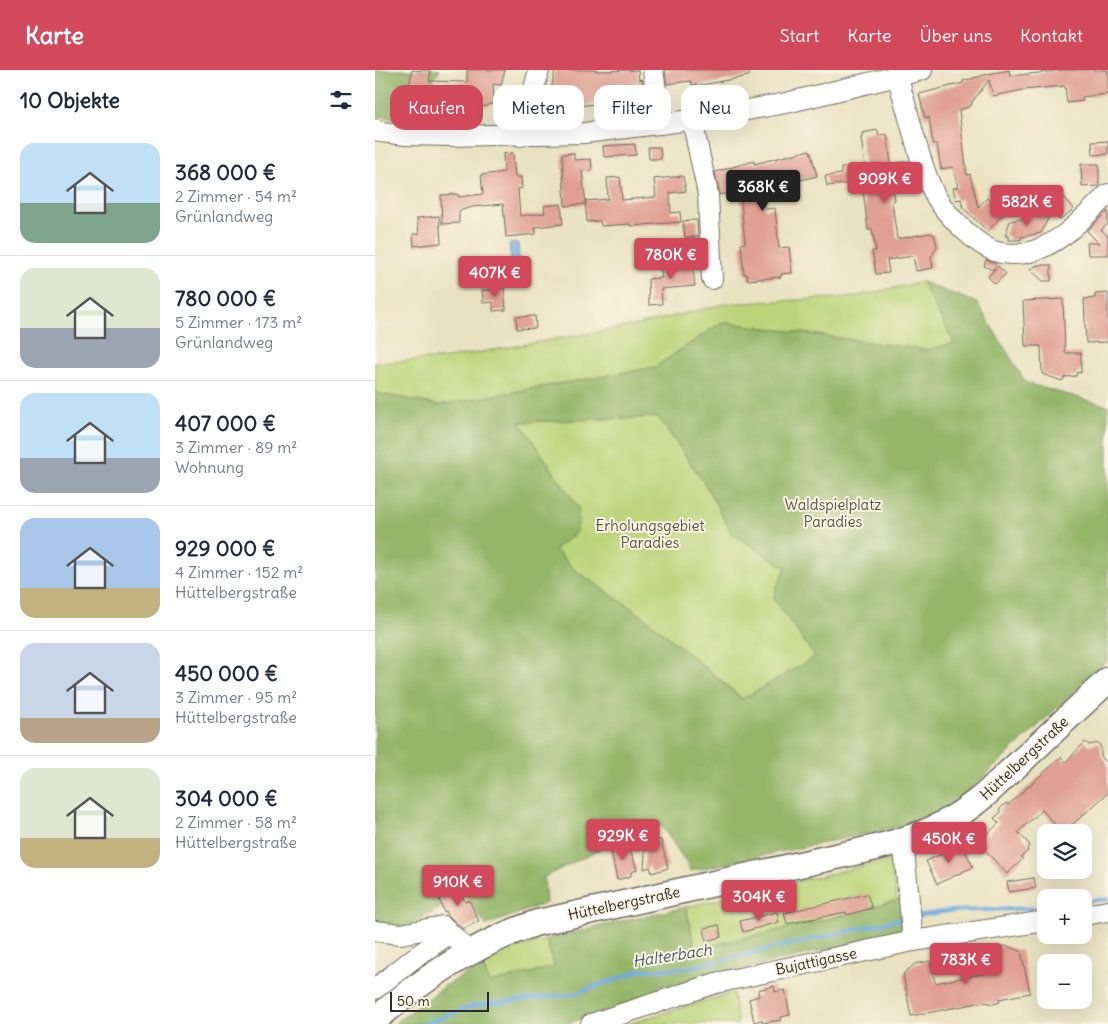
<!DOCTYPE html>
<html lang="de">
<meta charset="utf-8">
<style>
body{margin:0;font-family:Delius,sans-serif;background:#f2f2f3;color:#1f2937;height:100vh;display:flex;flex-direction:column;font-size:19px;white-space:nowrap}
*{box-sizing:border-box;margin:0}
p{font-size:16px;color:#747a83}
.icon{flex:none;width:28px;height:28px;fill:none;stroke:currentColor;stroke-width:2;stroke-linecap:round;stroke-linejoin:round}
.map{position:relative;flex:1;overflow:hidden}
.sheet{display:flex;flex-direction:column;background:#fff;width:375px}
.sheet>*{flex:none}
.top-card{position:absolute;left:15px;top:15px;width:475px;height:45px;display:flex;gap:10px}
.controls{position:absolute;left:662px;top:754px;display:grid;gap:10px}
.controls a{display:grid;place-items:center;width:55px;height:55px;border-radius:10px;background:#fff;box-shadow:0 5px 20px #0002;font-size:25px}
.scale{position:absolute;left:15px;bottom:12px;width:99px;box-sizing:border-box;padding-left:5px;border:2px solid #2b2b2b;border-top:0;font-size:14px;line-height:18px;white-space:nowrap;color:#2b2b2b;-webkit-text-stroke:4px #fcf5e5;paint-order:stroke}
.price{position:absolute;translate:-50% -42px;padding:0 11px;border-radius:5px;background:#d1495b;color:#fff;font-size:16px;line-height:32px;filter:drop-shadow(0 1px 2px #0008)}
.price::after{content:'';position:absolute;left:50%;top:30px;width:15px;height:11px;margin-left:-8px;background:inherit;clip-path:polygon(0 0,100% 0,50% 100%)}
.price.active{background:#222;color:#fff}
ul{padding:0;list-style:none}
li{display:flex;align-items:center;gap:15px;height:125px;padding:0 20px}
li+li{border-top:1px solid #e0e1e3}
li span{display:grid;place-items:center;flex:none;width:140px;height:100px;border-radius:15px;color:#555}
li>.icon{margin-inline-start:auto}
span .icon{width:60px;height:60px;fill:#fffc;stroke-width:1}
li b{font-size:21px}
h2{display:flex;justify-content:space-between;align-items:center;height:60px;padding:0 20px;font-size:21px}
.pill{padding:0 18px;border-radius:15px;background:#fff;box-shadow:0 5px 20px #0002;font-size:18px;line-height:45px}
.pill.active{background:#d1495b;color:#fff}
header{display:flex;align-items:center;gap:30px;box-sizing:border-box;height:70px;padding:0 25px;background:#d1495b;color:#fff}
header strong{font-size:24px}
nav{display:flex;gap:28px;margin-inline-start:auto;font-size:18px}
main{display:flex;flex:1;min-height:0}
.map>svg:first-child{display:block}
.green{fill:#bbd479;stroke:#738052}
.forest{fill:#94b669;stroke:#60704a;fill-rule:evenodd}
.water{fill:#6eaae0;stroke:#4c6a86}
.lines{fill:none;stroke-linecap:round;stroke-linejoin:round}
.stream{stroke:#6eaae0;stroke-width:4}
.building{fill:#df9f91}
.minor-casing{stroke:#6e6b60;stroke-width:22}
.major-casing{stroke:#6e6b60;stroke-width:28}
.minor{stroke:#fff;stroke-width:20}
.major{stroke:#fff;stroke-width:25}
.labels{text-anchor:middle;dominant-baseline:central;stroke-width:4;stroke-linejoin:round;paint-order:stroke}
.park-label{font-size:15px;fill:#4f553e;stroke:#fcf5e5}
.street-label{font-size:15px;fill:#2b2b2b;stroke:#fcf5e5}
.water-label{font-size:16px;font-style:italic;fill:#42576a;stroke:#fcf5e5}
</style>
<header>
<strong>Karte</strong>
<nav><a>Start</a><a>Karte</a><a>Über uns</a><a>Kontakt</a></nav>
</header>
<main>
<section class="sheet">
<h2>10 Objekte<svg class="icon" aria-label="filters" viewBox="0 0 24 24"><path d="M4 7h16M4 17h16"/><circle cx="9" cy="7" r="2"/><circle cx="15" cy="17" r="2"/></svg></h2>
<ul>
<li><span style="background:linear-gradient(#bfe0f5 60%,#7fa58c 0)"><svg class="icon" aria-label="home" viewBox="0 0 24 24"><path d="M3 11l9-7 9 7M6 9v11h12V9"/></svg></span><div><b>368 000 €</b><p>2 Zimmer · 54 m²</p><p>Grünlandweg</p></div></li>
<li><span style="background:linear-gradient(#dfe7d0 60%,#9aa5b1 0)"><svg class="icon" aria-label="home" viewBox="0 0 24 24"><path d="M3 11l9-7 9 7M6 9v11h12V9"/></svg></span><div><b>780 000 €</b><p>5 Zimmer · 173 m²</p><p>Grünlandweg</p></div></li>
<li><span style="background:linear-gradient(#bfe0f5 65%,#9aa5b1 0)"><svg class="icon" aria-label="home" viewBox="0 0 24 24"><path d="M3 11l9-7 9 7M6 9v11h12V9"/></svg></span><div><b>407 000 €</b><p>3 Zimmer · 89 m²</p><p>Wohnung</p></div></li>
<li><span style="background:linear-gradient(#a9c7e8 70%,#c2b280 0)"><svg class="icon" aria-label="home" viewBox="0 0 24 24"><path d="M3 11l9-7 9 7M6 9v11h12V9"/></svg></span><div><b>929 000 €</b><p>4 Zimmer · 152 m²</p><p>Hüttelbergstraße</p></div></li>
<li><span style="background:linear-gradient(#c9d6e8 75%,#b9a48a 0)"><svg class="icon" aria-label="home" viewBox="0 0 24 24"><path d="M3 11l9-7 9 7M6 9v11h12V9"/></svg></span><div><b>450 000 €</b><p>3 Zimmer · 95 m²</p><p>Hüttelbergstraße</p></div></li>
<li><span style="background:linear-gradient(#dfe7d0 70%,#c2b280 0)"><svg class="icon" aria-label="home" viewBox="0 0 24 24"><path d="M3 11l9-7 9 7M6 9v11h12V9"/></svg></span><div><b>304 000 €</b><p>2 Zimmer · 58 m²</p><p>Hüttelbergstraße</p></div></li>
</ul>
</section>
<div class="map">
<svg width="733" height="954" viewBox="0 0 733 954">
<rect width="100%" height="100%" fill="#fcf5e5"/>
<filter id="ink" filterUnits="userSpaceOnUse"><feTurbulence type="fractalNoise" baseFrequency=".02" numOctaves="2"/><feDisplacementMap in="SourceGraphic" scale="10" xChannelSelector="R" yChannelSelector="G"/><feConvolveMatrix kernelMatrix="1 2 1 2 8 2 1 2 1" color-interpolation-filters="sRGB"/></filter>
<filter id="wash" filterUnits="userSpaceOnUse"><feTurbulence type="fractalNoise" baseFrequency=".0096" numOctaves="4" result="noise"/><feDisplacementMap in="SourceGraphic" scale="20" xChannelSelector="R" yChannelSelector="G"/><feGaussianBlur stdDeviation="1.12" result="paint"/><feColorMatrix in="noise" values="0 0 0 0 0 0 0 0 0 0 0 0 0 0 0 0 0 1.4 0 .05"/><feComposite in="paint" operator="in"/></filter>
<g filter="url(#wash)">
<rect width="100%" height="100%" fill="#e9e2c1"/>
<!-- green -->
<g class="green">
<path d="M 547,212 L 580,273 L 552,280 L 347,252 L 280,297 L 64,335 L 0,323 L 0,293 L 72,288 L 262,255 L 349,234 L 478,227 Z"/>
<path d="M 283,347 L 330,414 L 357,464 L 422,479 L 440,587 L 368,629 L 272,549 L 200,500 L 179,479 L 145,352 Z"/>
<path d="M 515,790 L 522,830 L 457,848 L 320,879 L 311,837 Z"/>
<path d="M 259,848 L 180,897 L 115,913 L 107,895 L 139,878 Z"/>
<path d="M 358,923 L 363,954 L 255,954 L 259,952 Z"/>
</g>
<!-- forest -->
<g class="forest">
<path d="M 0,0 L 65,0 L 58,8 L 55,54 L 0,45 Z"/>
<path d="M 547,212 L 602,233 L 651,313 L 733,336 L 733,590 L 585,729 C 566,744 545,749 522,757 L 315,801 L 311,792 L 286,755 L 231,776 L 169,807 L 171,833 L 111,855 L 83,815 L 62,824 L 65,838 L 28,859 L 0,851 L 0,323 L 64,335 L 280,297 L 347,252 L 552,280 L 579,273 ZM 283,347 L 330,414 L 357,464 L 411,498 L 401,518 L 399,529 L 440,587 L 367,629 L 272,549 L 200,500 L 180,479 L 202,462 L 204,439 L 145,352 Z"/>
<path d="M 526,829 L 529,861 L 321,910 L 190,954 L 19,954 L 70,916 L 107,895 L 115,913 L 179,897 L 171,869 L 311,837 L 320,879 L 457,848 Z"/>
</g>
<!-- water -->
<path class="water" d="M 143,173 L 144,190 L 136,191 L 134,174 Z"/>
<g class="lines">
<!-- stream -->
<g class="stream">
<path d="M 709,831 L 733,829"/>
<path d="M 542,846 L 573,841 L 671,838"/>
<path d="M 49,954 L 101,935 L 200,924 L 266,900 L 312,898 L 530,848"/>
</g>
</g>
<g id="blocks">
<!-- building -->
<g class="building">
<path d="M 37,0 L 56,1 L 54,11 L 92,12 L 92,0 L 130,0 L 126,15 L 118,14 L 119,34 L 114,34 L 113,36 L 92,37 L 92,32 L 51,31 L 32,28 Z"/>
<path d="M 180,0 L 222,0 L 222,1 L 263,0 L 264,10 L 267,9 L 269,23 L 238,28 L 238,30 L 219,32 L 220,34 L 201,36 L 188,33 L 189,29 L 175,25 Z"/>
<path d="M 290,0 L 374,0 L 374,6 L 321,16 L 321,14 L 317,15 L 316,11 L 292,14 Z"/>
<path d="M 634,0 L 635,6 L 691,0 L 733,0 L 733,24 L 707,27 L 708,31 L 692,33 L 690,16 L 648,20 L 618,26 L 614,10 L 597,32 L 596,36 L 584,40 L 592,105 L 595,104 L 603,137 L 612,128 L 629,143 L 613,161 L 588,138 L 586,129 L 581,130 L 578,118 L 583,117 L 578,97 L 566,99 L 562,74 L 558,74 L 554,47 L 550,48 L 544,24 L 588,13 L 588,11 L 613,4 Z"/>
<path d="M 503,60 L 503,65 L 512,64 L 516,94 L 534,91 L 539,106 L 517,108 L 520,130 L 517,131 L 522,169 L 555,163 L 559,165 L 562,176 L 556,187 L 558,198 L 541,201 L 538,186 L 512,190 L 514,203 L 501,204 L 497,181 L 501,181 L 497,159 L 493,160 L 487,112 L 452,116 L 450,106 L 466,104 L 466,98 L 490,95 L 486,68 L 487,68 L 487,63 Z"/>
<path d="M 733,71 L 733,84 L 718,85 L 717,72 Z"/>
<path d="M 260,74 L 261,85 L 229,87 L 228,76 Z"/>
<path d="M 273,77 L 285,77 L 286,89 L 274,89 Z"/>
<path d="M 435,80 L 442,106 L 426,110 L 423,100 L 383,110 L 390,139 L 400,138 L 404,178 L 414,177 L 417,203 L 406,204 L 406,207 L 373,210 L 372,204 L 369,204 L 366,174 L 370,173 L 365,121 L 345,125 L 340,102 L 379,91 L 379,94 Z"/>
<path d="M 138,83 L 140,107 L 146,107 L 147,118 L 143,119 L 145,146 L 170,143 L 169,136 L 186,134 L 188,154 L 160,157 L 161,164 L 131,167 L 128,134 L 97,137 L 84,141 L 84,153 L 67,154 L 66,125 L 83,124 L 83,127 L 108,124 L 106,105 L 129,102 L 128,84 Z"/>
<path d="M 199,83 L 199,90 L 216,89 L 217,100 L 207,101 L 211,134 L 190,136 L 187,84 Z"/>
<path d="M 706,94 L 724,94 L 724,116 L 707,117 Z"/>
<path d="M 308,106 L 311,121 L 295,123 L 296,143 L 305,142 L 306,152 L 255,156 L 255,154 L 226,156 L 225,151 L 212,152 L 210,131 L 233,129 L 232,108 L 245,107 L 247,130 L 281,127 L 279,109 Z"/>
<path d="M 684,125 L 688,125 L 699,139 L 684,150 L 671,135 Z"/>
<path d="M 733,141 L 733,154 L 726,160 L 733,166 L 733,185 L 713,185 L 712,173 L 724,173 L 712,161 Z"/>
<path d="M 676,143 L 666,163 L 646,167 L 646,170 L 634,170 L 634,166 L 630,166 L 635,151 L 651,148 L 651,150 L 656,147 Z"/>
<path d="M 64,146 L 66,173 L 39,176 L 38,164 L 44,164 L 42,148 Z"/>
<path d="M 322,150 L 323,167 L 310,167 L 308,151 Z"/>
<path d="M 611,190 L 621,194 L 618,200 L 609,196 Z"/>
<path d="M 317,191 L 320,216 L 286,219 L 287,234 L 274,235 L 273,209 L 287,208 L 285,194 Z"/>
<path d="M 662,195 L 676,195 L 676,211 L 668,211 L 655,199 Z"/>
<path d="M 623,196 L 631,204 L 620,214 L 613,207 Z"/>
<path d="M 129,216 L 131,240 L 118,241 L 118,232 L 108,233 L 107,220 L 117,220 L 116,217 Z"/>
<path d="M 733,223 L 733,272 L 711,273 L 709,229 L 720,228 L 720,224 Z"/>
<path d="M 688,229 L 690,283 L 706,283 L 706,303 L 702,302 L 701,306 L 690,307 L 687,311 L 667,304 L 666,276 L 650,276 L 648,231 Z"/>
<path d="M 160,246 L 161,258 L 142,259 L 141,247 Z"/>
<path d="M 710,672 L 714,675 L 724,673 L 726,678 L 726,686 L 733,694 L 733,723 L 689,762 L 686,762 L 667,740 L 643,762 L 655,775 L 652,779 L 653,781 L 646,787 L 648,789 L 632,804 L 605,775 L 611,769 L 609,767 L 624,753 L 619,748 L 626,742 L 624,740 L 631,733 L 633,735 L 686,687 L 691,692 Z"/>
<path d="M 271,764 L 279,769 L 286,770 L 293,798 L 277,803 L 275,797 L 269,799 Z"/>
<path d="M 247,774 L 248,777 L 254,775 L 262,800 L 256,802 L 256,806 L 242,810 L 235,777 Z"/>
<path d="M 587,775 L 598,797 L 562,814 L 551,791 Z"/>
<path d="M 659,808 L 661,818 L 634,822 L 632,812 Z"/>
<path d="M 83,815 L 90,832 L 94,830 L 104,851 L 88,859 L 73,845 L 71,841 L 69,842 L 62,824 Z"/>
<path d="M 492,824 L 497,838 L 472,845 L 471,842 L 412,854 L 409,843 Z"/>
<path d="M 402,842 L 404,852 L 368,862 L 365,851 Z"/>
<path d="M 344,855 L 346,867 L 331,871 L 329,858 Z"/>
<path d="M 630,876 L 646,881 L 655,923 L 624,929 L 625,932 L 619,934 L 609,932 L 536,946 L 528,904 L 540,894 L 555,891 L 560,913 L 622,901 L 618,878 Z"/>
<path d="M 399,916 L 400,922 L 410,920 L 415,945 L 406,947 L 406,950 L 388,953 L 387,950 L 379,952 L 374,929 L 384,926 L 383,920 Z"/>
</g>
</g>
</g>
<g filter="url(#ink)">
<use href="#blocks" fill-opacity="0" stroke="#6e6b60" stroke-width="1"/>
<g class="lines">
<!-- minor casing -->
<g class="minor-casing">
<g id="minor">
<path d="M 278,0 L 286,54"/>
<path d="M 522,0 C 524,16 530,32 534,48 C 541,72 547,98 558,121 C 567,141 604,180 627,183 C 633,184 643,184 650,183 C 684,177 709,147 733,124"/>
<path d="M 317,50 L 333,124 L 337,209"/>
<path d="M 0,59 L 6,62 L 31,65 L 75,66 L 209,63 L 317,50 L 411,33 L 547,0"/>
<path d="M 146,66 L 164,0"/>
<path d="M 528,770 L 538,871"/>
<path d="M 709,845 L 733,841"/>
<path d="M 0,861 L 26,864 L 68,856 L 95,883"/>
<path d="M 0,919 L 39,888 L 75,863"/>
<path d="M 216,954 L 341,913 L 538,871 L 671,851"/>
</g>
</g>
<!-- major casing -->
<g class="major-casing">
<path id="major" d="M 0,950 C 47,909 102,873 161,853 L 499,778 C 546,766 573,756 611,724 L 733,610"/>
</g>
<!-- minor -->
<use href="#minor" class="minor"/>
<!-- major -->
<use href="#major" class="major"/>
</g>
</g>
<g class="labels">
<!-- park labels -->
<g class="park-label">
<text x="458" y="434">Waldspielplatz<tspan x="458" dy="17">Paradies</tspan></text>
<text x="275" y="455">Erholungsgebiet<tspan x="275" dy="17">Paradies</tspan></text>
</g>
<!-- street labels -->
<g class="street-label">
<text transform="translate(649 688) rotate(-43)">Hüttelbergstraße</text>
<text transform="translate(249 833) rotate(-12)">Hüttelbergstraße</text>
<text transform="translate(441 891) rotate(-12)">Bujattigasse</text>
</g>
<!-- water labels -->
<g class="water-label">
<text transform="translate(297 885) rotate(-9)">Halterbach</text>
</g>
</g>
</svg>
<div class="controls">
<a><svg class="icon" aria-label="layers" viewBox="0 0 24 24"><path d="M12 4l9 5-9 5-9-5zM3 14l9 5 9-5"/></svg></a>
<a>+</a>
<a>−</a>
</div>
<div class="scale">50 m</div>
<b class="price" style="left:510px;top:134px">909K €</b>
<b class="price active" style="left:388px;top:142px">368K €</b>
<b class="price" style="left:652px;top:157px">582K €</b>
<b class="price" style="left:296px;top:210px">780K €</b>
<b class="price" style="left:120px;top:228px">407K €</b>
<b class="price" style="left:248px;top:791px">929K €</b>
<b class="price" style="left:574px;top:794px">450K €</b>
<b class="price" style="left:83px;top:837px">910K €</b>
<b class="price" style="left:384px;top:852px">304K €</b>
<b class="price" style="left:591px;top:915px">783K €</b>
<div class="top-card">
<a class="pill active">Kaufen</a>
<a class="pill">Mieten</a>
<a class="pill">Filter</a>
<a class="pill">Neu</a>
</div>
</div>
</main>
